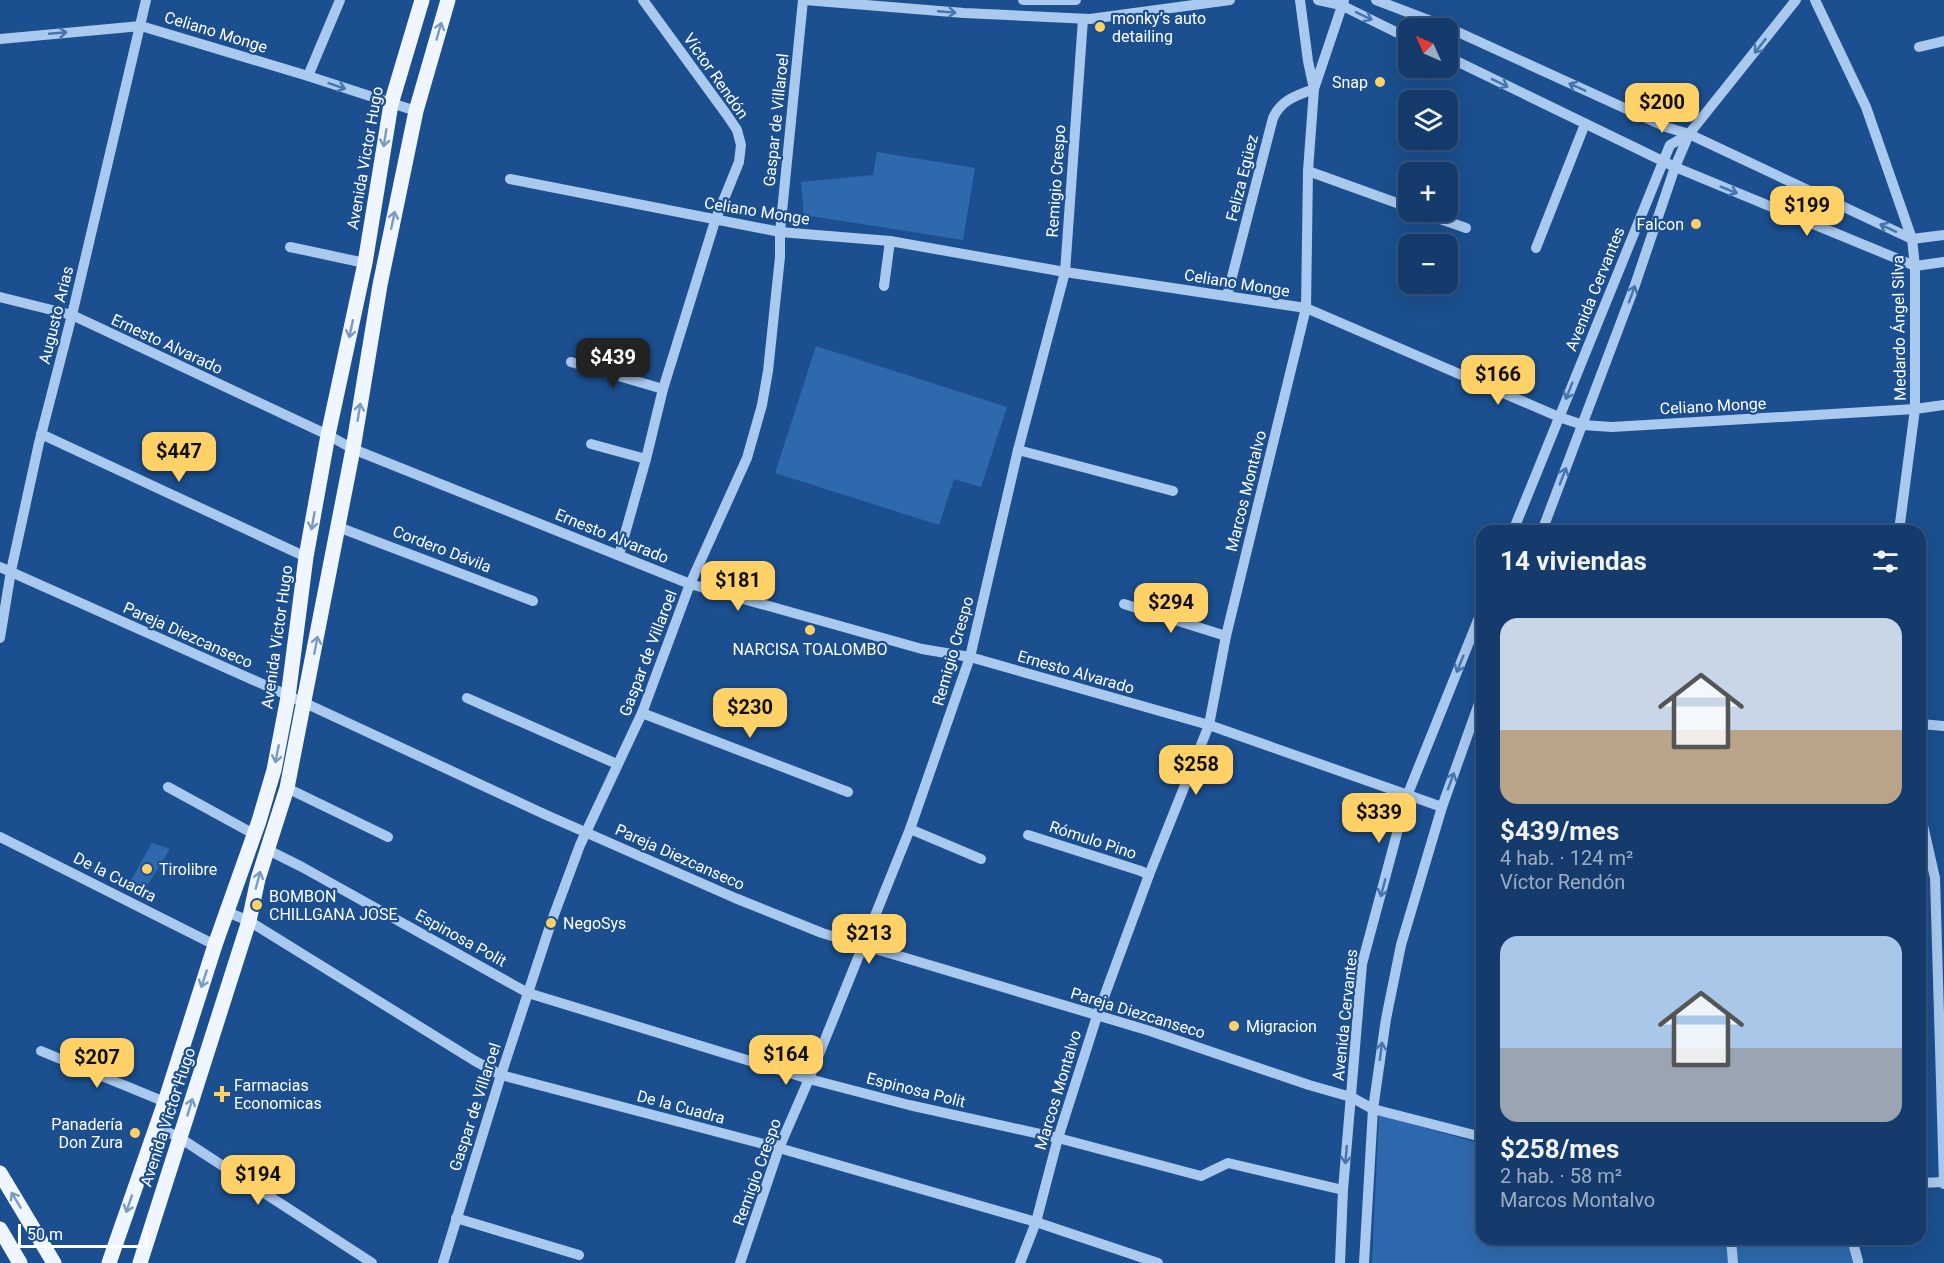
<!DOCTYPE html>
<html lang="es">
<meta charset="utf-8">
<style>
body{margin:0;font-family:Roboto,sans-serif;background:#1d4271;color:#f1f3f6;height:100vh;display:flex;flex-direction:column;font-size:22px;white-space:nowrap}
*{box-sizing:border-box;margin:0}
p{font-size:20px;color:#9dadc1}
.icon{flex:none;width:33px;height:33px;fill:none;stroke:currentColor;stroke-width:2;stroke-linecap:round;stroke-linejoin:round}
.map{position:relative;flex:1;overflow:hidden}
.panel{position:absolute;left:1476px;top:525px;width:450px;height:720px;display:flex;flex-direction:column;background:#143b6b;border-radius:18px;box-shadow:0 6px 24px #0002,0 0 0 2px #33557e}
.panel>*{flex:none}
.needle{width:39px;rotate:315deg}
.controls{position:absolute;left:1398px;top:18px;display:grid;gap:12px}
.controls a{display:grid;place-items:center;width:60px;height:60px;border-radius:12px;background:#143b6b;box-shadow:0 6px 24px #0002,0 0 0 2px #33557e;font-size:30px}
.scale{position:absolute;left:18px;bottom:15px;width:130px;box-sizing:border-box;padding-left:6px;border:3px solid #fff;border-top:0;font-size:16px;line-height:21px;white-space:nowrap;color:#fff;-webkit-text-stroke:4px #1b4f8f;paint-order:stroke}
.price{position:absolute;translate:-50% -51px;padding:0 14px;border-radius:12px;background:#ffd166;color:#111;font-size:20px;line-height:39px;filter:drop-shadow(0 2px 3px #0008)}
.price::after{content:'';position:absolute;left:50%;top:36px;width:18px;height:14px;margin-left:-9px;background:inherit;clip-path:polygon(0 0,100% 0,50% 100%)}
.price.selected{background:#222;color:#fff}
ul{padding:0;list-style:none}
li{display:grid;align-content:center;gap:12px;height:318px;padding:0 24px}
li span{display:grid;place-items:center;height:186px;border-radius:18px;color:#555}
li>.icon{margin-inline-start:auto}
span .icon{width:108px;height:108px;fill:#fffc;stroke-width:1}
li b{font-size:26px}
h2{display:flex;justify-content:space-between;align-items:center;height:72px;padding:0 24px;font-size:26px}
.map>svg:first-child{display:block}
.park{fill:#2e69ad}
.lines{fill:none;stroke-linecap:round;stroke-linejoin:round}
.minor{stroke:#a9c9ee;stroke-width:10}
.major{stroke:#f0f6ff;stroke-width:15}
.oneway{stroke:#4674ac}
.oneway2{stroke:#7b9ac1}
.poi-dot{fill:#ffd166;stroke:#1b4f8f;stroke-width:2}
.labels{text-anchor:middle;dominant-baseline:central;stroke-width:4.5;stroke-linejoin:round;paint-order:stroke}
.poi-label{font-size:16px;fill:#fff;stroke:#1b4f8f;text-anchor:start}
.street-label{font-size:16px;fill:#fff;stroke:#1b4f8f}
</style>
<div class="map">
<svg width="1944" height="1263" viewBox="0 0 1944 1263">
<rect width="100%" height="100%" fill="#1b4f8f"/>
<!-- park -->
<g class="park">
<path d="M 877,152 L 975,168 L 963,240 L 804,215 L 801,182 L 873,175 Z"/>
<path d="M 816,346 L 1007,407 L 981,487 L 954,479 L 939,525 L 775,473 Z"/>
<path d="M 152,843 L 170,849 L 140,897 L 126,889 Z"/>
<path d="M 1379,1115 L 1482,1144 L 1482,1239 L 1853,1239 L 1863,1263 L 1372,1263 Z"/>
</g>
<g class="lines">
<!-- minor -->
<g class="minor">
<path d="M 805,0 L 964,13 L 1090,19 L 1230,0"/>
<path d="M 1023,0 L 1076,0"/>
<path d="M 1300,0 L 1308,61 L 1314,89"/>
<path d="M 1318,0 L 1341,5 L 1408,38"/>
<path d="M 1376,0 L 1449,28 L 1666,127 L 1689,134 L 1912,239 L 1944,235"/>
<path d="M 1815,0 L 1866,107 L 1912,239 L 1915,266 L 1915,409 L 1899,531"/>
<path d="M 0,39 L 141,26 L 308,76 L 416,111"/>
<path d="M 1919,47 L 1944,41"/>
<path d="M 1448,57 L 1675,167 L 1915,266 L 1944,262"/>
<path d="M 308,76 L 340,0"/>
<path d="M 1308,171 L 1408,207"/>
<path d="M 510,179 L 780,232 L 890,241 L 1065,272 L 1306,308 L 1559,417 L 1583,425 L 1612,427 L 1915,409 L 1944,405"/>
<path d="M 1420,212 L 1466,228"/>
<path d="M 290,247 L 365,263"/>
<path d="M 1536,248 L 1585,124"/>
<path d="M 884,286 L 890,241"/>
<path d="M 1227,296 L 1273,118 C 1281,100 1297,95 1314,89"/>
<path d="M 0,297 L 72,315 L 328,435 L 353,449 L 690,584 L 922,649 L 970,657 L 1209,725 L 1442,807"/>
<path d="M 571,362 L 663,389"/>
<path d="M 41,434 L 306,557"/>
<path d="M 591,444 L 646,459"/>
<path d="M 1018,450 L 1173,491"/>
<path d="M 338,527 L 533,601"/>
<path d="M 1513,531 L 1663,162 L 1670,145 L 1689,134"/>
<path d="M 1542,531 L 1635,285 L 1675,167 L 1689,134 L 1796,0"/>
<path d="M 619,555 L 646,459 L 663,389 L 715,221 L 739,162 L 741,145 L 737,130 L 727,115 L 643,0"/>
<path d="M 0,567 L 305,703 L 544,814 L 735,898 L 822,933 L 1150,1031 L 1309,1085 L 1351,1097 L 1373,1109 L 1482,1137"/>
<path d="M 1124,604 L 1226,636"/>
<path d="M 0,638 L 11,571 L 39,443 L 72,315 L 146,0"/>
<path d="M 467,698 L 617,764"/>
<path d="M 642,713 L 848,792"/>
<path d="M 1920,724 L 1944,726"/>
<path d="M 168,787 L 254,834"/>
<path d="M 287,788 L 388,837"/>
<path d="M 1920,812 L 1935,878 L 1944,1184"/>
<path d="M 910,829 L 981,859"/>
<path d="M 1028,835 L 1141,871 L 1149,875"/>
<path d="M 0,837 L 215,945"/>
<path d="M 268,850 L 302,867 L 528,993 L 809,1079 L 909,1105 L 1058,1138 L 1201,1176 L 1228,1163 L 1343,1190"/>
<path d="M 227,912 L 249,921 L 475,1061 L 501,1075 L 779,1148 L 1036,1222 L 1158,1263"/>
<path d="M 41,1051 L 165,1102"/>
<path d="M 156,1126 L 180,1138 L 372,1263"/>
<path d="M 1920,1183 L 1944,1182"/>
<path d="M 456,1218 L 579,1255"/>
<path d="M 1731,1239 L 1733,1263"/>
<path d="M 1852,1239 L 1858,1261"/>
<path d="M 443,1263 L 501,1075 L 551,923 L 580,845 L 642,713 L 690,584 L 747,458 L 762,405 L 768,371 L 780,257 L 780,232 L 803,0"/>
<path d="M 740,1263 L 779,1148 L 809,1079 L 910,829 L 970,657 L 1018,450 L 1065,272 L 1083,19"/>
<path d="M 1020,1263 L 1036,1222 L 1058,1138 L 1097,1016 L 1149,875 L 1209,725 L 1226,636 L 1306,308 L 1308,171 L 1314,89 L 1344,0"/>
<path d="M 1340,1263 L 1343,1190 L 1362,964 L 1407,796 L 1482,610"/>
<path d="M 1364,1263 L 1373,1109 L 1386,1019 L 1401,945 L 1442,807 L 1482,695"/>
</g>
<!-- major -->
<g class="major">
<path d="M 0,1173 L 54,1263"/>
<path d="M 0,1229 L 20,1263"/>
<path d="M 109,1263 L 165,1102 L 215,945 L 259,821 L 274,770 L 288,697 L 306,557 L 328,435 L 365,263 L 391,104 L 422,0"/>
<path d="M 140,1263 L 249,921 L 258,879 L 287,788 L 353,449 L 380,285 L 416,111 L 448,0"/>
</g>
</g>
<!-- one-way arrows -->
<defs><path id="oneway-shaft" d="M-6 0H5M1.5-3L5.5 0L1.5 3" fill="none" stroke-width="1.6" stroke-linecap="round" stroke-linejoin="round" transform="scale(1.5)"/></defs>
<g class="oneway">
<use href="#oneway-shaft" transform="translate(947 12) rotate(5)"/>
<use href="#oneway-shaft" transform="translate(1364 16) rotate(26)"/>
<use href="#oneway-shaft" transform="translate(58 33) rotate(-5)"/>
<use href="#oneway-shaft" transform="translate(1760 46) rotate(128)"/>
<use href="#oneway-shaft" transform="translate(1500 83) rotate(26)"/>
<use href="#oneway-shaft" transform="translate(337 86) rotate(19)"/>
<use href="#oneway-shaft" transform="translate(1577 87) rotate(-156)"/>
<use href="#oneway-shaft" transform="translate(1729 190) rotate(22)"/>
<use href="#oneway-shaft" transform="translate(1888 228) rotate(-155)"/>
<use href="#oneway-shaft" transform="translate(1632 294) rotate(-70)"/>
<use href="#oneway-shaft" transform="translate(1569 391) rotate(112)"/>
<use href="#oneway-shaft" transform="translate(1563 476) rotate(-69)"/>
<use href="#oneway-shaft" transform="translate(1460 664) rotate(112)"/>
<use href="#oneway-shaft" transform="translate(1451 781) rotate(-70)"/>
<use href="#oneway-shaft" transform="translate(1383 888) rotate(105)"/>
<use href="#oneway-shaft" transform="translate(1381 1051) rotate(-82)"/>
<use href="#oneway-shaft" transform="translate(1346 1155) rotate(95)"/>
</g>
<g class="oneway2">
<use href="#oneway-shaft" transform="translate(439 31) rotate(-74)"/>
<use href="#oneway-shaft" transform="translate(385 138) rotate(99)"/>
<use href="#oneway-shaft" transform="translate(393 220) rotate(-78)"/>
<use href="#oneway-shaft" transform="translate(351 329) rotate(102)"/>
<use href="#oneway-shaft" transform="translate(359 412) rotate(-81)"/>
<use href="#oneway-shaft" transform="translate(313 521) rotate(100)"/>
<use href="#oneway-shaft" transform="translate(316 645) rotate(-79)"/>
<use href="#oneway-shaft" transform="translate(277 754) rotate(101)"/>
<use href="#oneway-shaft" transform="translate(258 880) rotate(-75)"/>
<use href="#oneway-shaft" transform="translate(204 979) rotate(108)"/>
<use href="#oneway-shaft" transform="translate(190 1107) rotate(-73)"/>
<use href="#oneway-shaft" transform="translate(16 1200) rotate(-121)"/>
<use href="#oneway-shaft" transform="translate(129 1204) rotate(109)"/>
</g>
<!-- markers -->
<g class="poi-dot">
<circle cx="1100" cy="27" r="6"/>
<circle cx="1380" cy="82" r="6"/>
<circle cx="1696" cy="224" r="6"/>
<circle cx="810" cy="630" r="6"/>
<circle cx="147" cy="869" r="6"/>
<circle cx="257" cy="905" r="6"/>
<circle cx="551" cy="923" r="6"/>
<circle cx="1234" cy="1026" r="6"/>
<path d="M219 1085h6v6h6v6h-6v6h-6v-6h-6v-6h6z"/>
<circle cx="135" cy="1133" r="6"/>
</g>
<g class="labels">
<!-- poi labels -->
<g class="poi-label">
<text x="1112" y="18">monky’s auto<tspan x="1112" dy="18">detailing</tspan></text>
<text x="1368" y="82" text-anchor="end">Snap</text>
<text x="1684" y="224" text-anchor="end">Falcon</text>
<text x="810" y="649" text-anchor="middle">NARCISA TOALOMBO</text>
<text x="159" y="869">Tirolibre</text>
<text x="269" y="896">BOMBON<tspan x="269" dy="18">CHILLGANA JOSE</tspan></text>
<text x="563" y="923">NegoSys</text>
<text x="1246" y="1026">Migracion</text>
<text x="234" y="1085">Farmacias<tspan x="234" dy="18">Economicas</tspan></text>
<text x="123" y="1124" text-anchor="end">Panadería<tspan x="123" dy="18">Don Zura</tspan></text>
</g>
<!-- street labels -->
<g class="street-label">
<text transform="translate(216 32) rotate(17)">Celiano Monge</text>
<text transform="translate(716 76) rotate(55)">Víctor Rendón</text>
<text transform="translate(776 120) rotate(-84)">Gaspar de Villaroel</text>
<text transform="translate(365 158) rotate(-80)">Avenida Victor Hugo</text>
<text transform="translate(1242 178) rotate(-76)">Feliza Egüez</text>
<text transform="translate(1056 181) rotate(-86)">Remigio Crespo</text>
<text transform="translate(757 211) rotate(9)">Celiano Monge</text>
<text transform="translate(1237 283) rotate(9)">Celiano Monge</text>
<text transform="translate(1595 289) rotate(-68)">Avenida Cervantes</text>
<text transform="translate(56 315) rotate(-76)">Augusto Arias</text>
<text transform="translate(1899 328) rotate(-91)">Medardo Ángel Silva</text>
<text transform="translate(167 344) rotate(25)">Ernesto Alvarado</text>
<text transform="translate(1713 406) rotate(-3)">Celiano Monge</text>
<text transform="translate(1246 491) rotate(-76)">Marcos Montalvo</text>
<text transform="translate(612 536) rotate(22)">Ernesto Alvarado</text>
<text transform="translate(442 549) rotate(21)">Cordero Dávila</text>
<text transform="translate(188 635) rotate(24)">Pareja Diezcanseco</text>
<text transform="translate(277 637) rotate(-82)">Avenida Victor Hugo</text>
<text transform="translate(953 651) rotate(-74)">Remigio Crespo</text>
<text transform="translate(648 653) rotate(-69)">Gaspar de Villaroel</text>
<text transform="translate(1076 672) rotate(16)">Ernesto Alvarado</text>
<text transform="translate(1093 840) rotate(18)">Rómulo Pino</text>
<text transform="translate(680 857) rotate(24)">Pareja Diezcanseco</text>
<text transform="translate(115 877) rotate(27)">De la Cuadra</text>
<text transform="translate(461 938) rotate(29)">Espinosa Polit</text>
<text transform="translate(1138 1013) rotate(17)">Pareja Diezcanseco</text>
<text transform="translate(1345 1015) rotate(-84)">Avenida Cervantes</text>
<text transform="translate(916 1090) rotate(14)">Espinosa Polit</text>
<text transform="translate(1058 1090) rotate(-73)">Marcos Montalvo</text>
<text transform="translate(475 1107) rotate(-72)">Gaspar de Villaroel</text>
<text transform="translate(681 1107) rotate(15)">De la Cuadra</text>
<text transform="translate(168 1117) rotate(-72)">Avenida Victor Hugo</text>
<text transform="translate(757 1172) rotate(-70)">Remigio Crespo</text>
</g>
</g>
</svg>
<div class="controls">
<a><svg class="needle" viewBox="-14 -14 28 28"><path d="M0-13l5 13h-10z" fill="#e53935"/><path d="M0 13l5-13h-10z" fill="#9dadc1"/></svg></a>
<a><svg class="icon" aria-label="layers" viewBox="0 0 24 24"><path d="M12 4l9 5-9 5-9-5zM3 14l9 5 9-5"/></svg></a>
<a>+</a>
<a>−</a>
</div>
<div class="scale">50 m</div>
<b class="price" style="left:1662px;top:134px">$200</b>
<b class="price" style="left:1807px;top:237px">$199</b>
<b class="price selected" style="left:613px;top:389px">$439</b>
<b class="price" style="left:1498px;top:406px">$166</b>
<b class="price" style="left:179px;top:483px">$447</b>
<b class="price" style="left:738px;top:612px">$181</b>
<b class="price" style="left:1171px;top:634px">$294</b>
<b class="price" style="left:750px;top:739px">$230</b>
<b class="price" style="left:1196px;top:796px">$258</b>
<b class="price" style="left:1379px;top:844px">$339</b>
<b class="price" style="left:869px;top:965px">$213</b>
<b class="price" style="left:786px;top:1086px">$164</b>
<b class="price" style="left:97px;top:1089px">$207</b>
<b class="price" style="left:258px;top:1206px">$194</b>
<section class="panel">
<h2>14 viviendas<svg class="icon" aria-label="filters" viewBox="0 0 24 24"><path d="M4 7h16M4 17h16"/><circle cx="9" cy="7" r="2"/><circle cx="15" cy="17" r="2"/></svg></h2>
<ul>
<li><span style="background:linear-gradient(#c9d6e8 60%,#b9a48a 0)"><svg class="icon" aria-label="home" viewBox="0 0 24 24"><path d="M3 11l9-7 9 7M6 9v11h12V9"/></svg></span><div><b>$439/mes</b><p>4 hab. · 124 m²</p><p>Víctor Rendón</p></div></li>
<li><span style="background:linear-gradient(#a9c7e8 60%,#9aa5b1 0)"><svg class="icon" aria-label="home" viewBox="0 0 24 24"><path d="M3 11l9-7 9 7M6 9v11h12V9"/></svg></span><div><b>$258/mes</b><p>2 hab. · 58 m²</p><p>Marcos Montalvo</p></div></li>
</ul>
</section>
</div>
